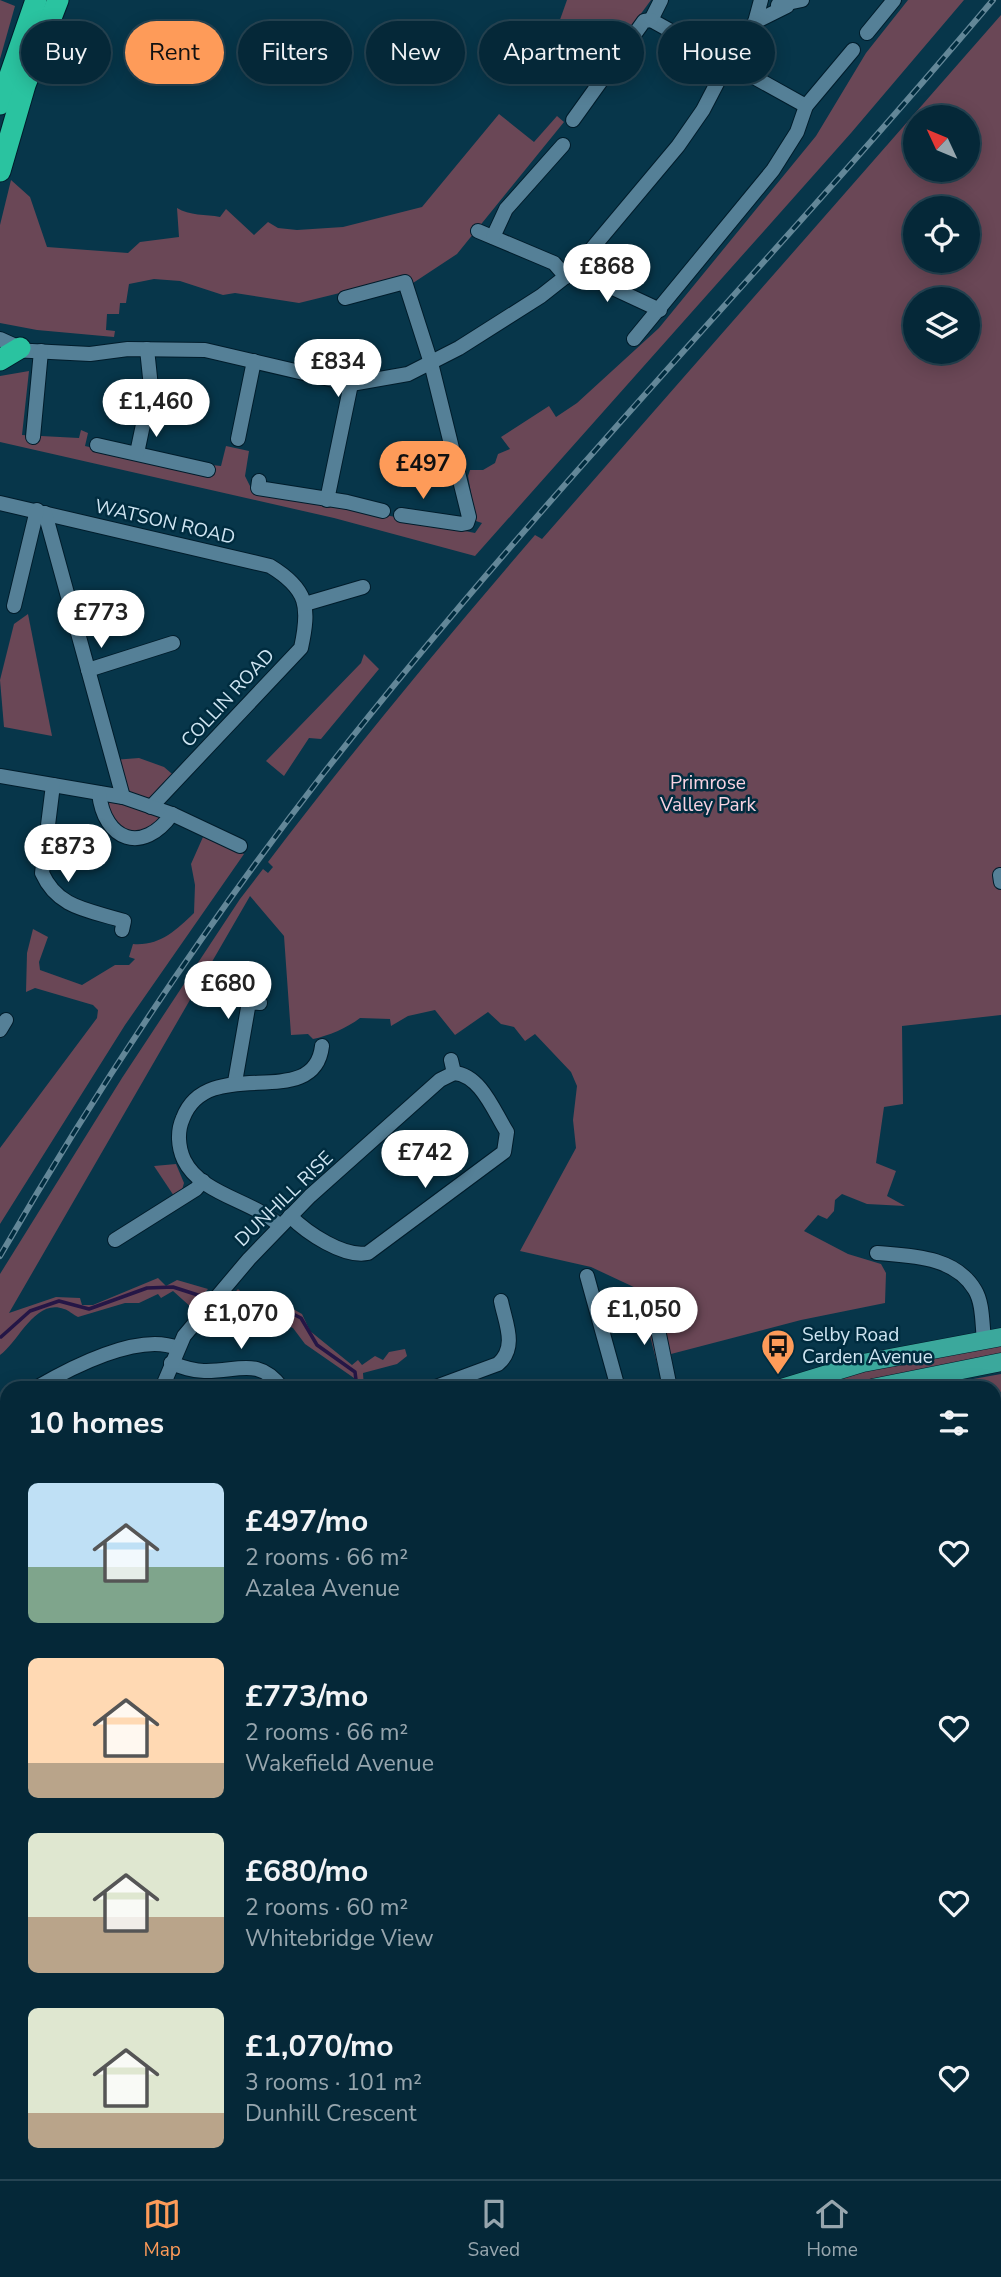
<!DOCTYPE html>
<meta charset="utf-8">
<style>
body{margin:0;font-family:"Nunito Sans",sans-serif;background:#0e3040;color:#f1f3f6;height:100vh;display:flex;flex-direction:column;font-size:26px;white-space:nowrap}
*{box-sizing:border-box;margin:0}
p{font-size:23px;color:#97a6ae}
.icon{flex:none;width:38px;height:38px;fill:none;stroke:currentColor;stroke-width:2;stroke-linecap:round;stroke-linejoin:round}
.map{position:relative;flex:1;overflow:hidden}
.details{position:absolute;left:0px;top:1381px;width:1001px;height:800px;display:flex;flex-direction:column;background:#052838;border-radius:21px 21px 0 0;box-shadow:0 4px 18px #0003,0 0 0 2px #264453}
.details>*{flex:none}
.top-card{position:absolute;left:21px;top:21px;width:959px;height:63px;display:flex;gap:14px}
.needle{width:46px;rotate:314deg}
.controls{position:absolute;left:903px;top:105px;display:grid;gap:14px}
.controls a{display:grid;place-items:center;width:77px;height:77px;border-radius:50%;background:#052838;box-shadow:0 4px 18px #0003,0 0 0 2px #264453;font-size:35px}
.price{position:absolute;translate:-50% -60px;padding:0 16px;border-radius:24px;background:#fff;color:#222;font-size:23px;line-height:46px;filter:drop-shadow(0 2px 4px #0008)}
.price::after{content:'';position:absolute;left:50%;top:42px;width:21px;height:16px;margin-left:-10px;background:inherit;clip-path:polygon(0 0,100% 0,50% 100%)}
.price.active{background:#fe9b59;color:#111}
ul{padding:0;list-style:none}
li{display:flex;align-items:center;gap:21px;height:175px;padding:0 28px}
li span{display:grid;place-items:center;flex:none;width:196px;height:140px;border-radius:10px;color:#555}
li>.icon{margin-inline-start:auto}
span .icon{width:84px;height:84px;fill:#fffc;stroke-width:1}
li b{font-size:30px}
h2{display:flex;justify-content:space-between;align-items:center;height:84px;padding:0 28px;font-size:30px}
.pill{padding:0 24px;border-radius:32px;background:#052838;box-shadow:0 4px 18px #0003,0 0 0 2px #264453;font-size:24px;line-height:63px}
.pill.active{background:#fe9b59;color:#111}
.menu{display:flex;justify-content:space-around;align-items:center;height:98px;border-top:2px solid #264453;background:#052838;font-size:19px;color:#97a6ae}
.menu a{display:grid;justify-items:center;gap:4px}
.menu .active{color:#fe9b59}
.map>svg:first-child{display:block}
.green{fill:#6a4756;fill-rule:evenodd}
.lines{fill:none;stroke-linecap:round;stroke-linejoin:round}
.stream{stroke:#241646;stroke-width:3.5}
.minor-casing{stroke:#001c2b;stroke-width:16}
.major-casing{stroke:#001c2b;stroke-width:19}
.highway-casing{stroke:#001c2b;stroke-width:23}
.minor{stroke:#558097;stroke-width:14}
.major{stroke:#3ba89c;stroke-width:18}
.highway{stroke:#2ac3a0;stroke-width:21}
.rail-casing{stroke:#638798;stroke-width:6}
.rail{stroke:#002c3f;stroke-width:3.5;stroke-dasharray:10;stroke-linecap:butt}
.labels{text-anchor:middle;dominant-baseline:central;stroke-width:5;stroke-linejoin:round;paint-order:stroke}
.street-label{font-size:19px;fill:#cfe5f2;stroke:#002c3f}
.park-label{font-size:19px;fill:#f9d3e2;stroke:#002c3f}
.poi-label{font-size:19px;fill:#cfe5f2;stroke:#002c3f;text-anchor:start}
</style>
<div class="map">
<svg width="1001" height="2179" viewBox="0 0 1001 2179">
<rect width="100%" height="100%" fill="#07364a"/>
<!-- green -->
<g class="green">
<path d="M 0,0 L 15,6 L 0,59 Z"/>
<path d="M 567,0 L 651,0 L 593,79 L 556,31 Z"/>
<path d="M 908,0 L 964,0 L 851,133 L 475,556 L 334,518 L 0,442 L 0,376 L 29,371 L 22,435 L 79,438 L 81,430 L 88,433 L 85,446 L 129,456 L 221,466 L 226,446 L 249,451 L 245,476 L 251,488 L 475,533 L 482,523 L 476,521 L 468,476 L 470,470 L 483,470 L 495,463 L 498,454 L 510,449 L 501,437 L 549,406 L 556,417 L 577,403 L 659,328 L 816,136 L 866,53 Z"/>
<path d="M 1001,15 L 1001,1015 L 902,1026 L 903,1104 L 884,1107 L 876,1163 L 896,1171 L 887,1196 L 905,1206 L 867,1204 L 842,1194 L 835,1200 L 834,1211 L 827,1219 L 818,1215 L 804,1231 L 848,1254 L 881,1264 L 886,1273 L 885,1303 L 801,1320 L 671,1354 L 673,1366 L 659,1371 L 638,1289 L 591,1267 L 520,1251 L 576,1148 L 573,1120 L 577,1086 L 571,1072 L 535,1034 L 525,1041 L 514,1027 L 501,1024 L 488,1012 L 455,1035 L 435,1010 L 408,1016 L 391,1026 L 390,1019 L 360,1018 C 347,1028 328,1036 313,1039 L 308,1034 L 291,1035 L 284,936 L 250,896 L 9,1313 L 56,1297 L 80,1298 L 82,1305 L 93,1305 L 158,1278 L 166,1286 L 177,1280 L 208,1289 L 192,1308 L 173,1291 L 161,1298 L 158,1294 L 139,1303 L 125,1303 L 78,1317 C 73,1315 69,1310 64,1309 C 35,1298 18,1343 0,1355 L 0,1274 L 122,1078 L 240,899 L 263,869 L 268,873 L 273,867 L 268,862 C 353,750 443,642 535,535 L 542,539 ZM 915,117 L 968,117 L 968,170 L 915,170 ZM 915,208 L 968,208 L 968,261 L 915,261 ZM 915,299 L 968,299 L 968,352 L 915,352 Z"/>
<path d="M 499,114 L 534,142 L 557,116 L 564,122 L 457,254 L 413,283 L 409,276 L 299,303 L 235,293 L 223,295 L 180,281 L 154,279 L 129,284 L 126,303 L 120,303 L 119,314 L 107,314 L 106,330 L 115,331 L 114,337 L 37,330 L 0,323 L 0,225 L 11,180 L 30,197 L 47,247 L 128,253 L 140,242 L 179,237 L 177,208 C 189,216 206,214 220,217 L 226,209 L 254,235 L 268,222 L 278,228 L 297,230 L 343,227 L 422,207 Z"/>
<path d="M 28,614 L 52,736 L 4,727 L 0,680 L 14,624 Z"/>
<path d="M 364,654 L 379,669 L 321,739 L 309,738 L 284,776 L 266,761 L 361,663 Z"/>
<path d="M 139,758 L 164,767 L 178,779 L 152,806 L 172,814 L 145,839 L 110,826 L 99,793 L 122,796 L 113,760 Z"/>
<path d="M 203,837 L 244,854 L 125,1025 L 0,1224 L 0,1148 L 97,1018 L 98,1010 L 93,1005 L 35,988 L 26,992 L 27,953 L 33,929 L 48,937 L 39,962 L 40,970 L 82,985 L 115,965 L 129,965 L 135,959 L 129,957 L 133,944 C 160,946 175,931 194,913 L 195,885 L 191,864 Z"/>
<path d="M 176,1164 L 184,1183 L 182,1190 L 174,1196 L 154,1166 Z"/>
<path d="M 238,1289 L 250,1300 L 279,1301 L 302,1314 L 310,1331 L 352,1365 L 358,1360 L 362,1365 L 375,1356 L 383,1360 L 389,1352 L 405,1349 L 407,1356 L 397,1364 L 363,1373 L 364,1388 L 354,1388 L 354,1378 L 305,1344 L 293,1328 L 274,1319 L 232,1315 L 220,1309 Z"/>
<path d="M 1001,1342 L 1001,1354 C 935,1364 869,1388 803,1388 L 845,1374 Z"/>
<path d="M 1001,1374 L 1001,1392 L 994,1393 L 994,1388 L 923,1388 Z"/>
<path d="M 489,2174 L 573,2174 L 575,2179 L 490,2179 Z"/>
</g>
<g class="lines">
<!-- stream -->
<g class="stream">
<path d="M 230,1303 L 277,1306 L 301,1318 L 317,1345 L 355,1372 L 357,1388"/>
<path d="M 1,1337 L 30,1311 L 59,1301 L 89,1309 L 147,1288 L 173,1287 L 201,1296"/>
<path d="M 505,2174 L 505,2179"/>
</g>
<!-- minor casing -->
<g class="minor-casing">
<g id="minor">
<path d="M 761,0 L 755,22 L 787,6"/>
<path d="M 778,5 L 802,0"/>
<path d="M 651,20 L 806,106"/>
<path d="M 651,20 L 661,0"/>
<path d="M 867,33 L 894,0"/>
<path d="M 573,120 L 644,21 L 651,20"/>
<path d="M 478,231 L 554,263 L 566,277"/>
<path d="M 493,237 L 506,209 L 563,145"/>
<path d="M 574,270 L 660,310"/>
<path d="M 345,298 L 405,282 L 431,363 L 469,517 L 467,523 L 462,524 L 401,515"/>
<path d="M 0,339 L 20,348"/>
<path d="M 634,339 L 773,170 L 797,132 L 806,106 L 853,50"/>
<path d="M 12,350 L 90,354 L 128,349 L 205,350 L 351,384 L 408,374 L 459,348 L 541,296 L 574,270 L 678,146 L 703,110 L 728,62 L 755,22"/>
<path d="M 33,437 L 41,351"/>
<path d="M 238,439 L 254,361"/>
<path d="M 97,445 L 208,470"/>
<path d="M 137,453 L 151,387 L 147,349"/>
<path d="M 259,481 L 258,488 L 347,502 L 383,511"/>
<path d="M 327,500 L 351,384"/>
<path d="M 0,503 L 270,566 C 308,589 310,607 301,648 L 151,807"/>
<path d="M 45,513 L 123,797"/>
<path d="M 305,604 L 363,587"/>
<path d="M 14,606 L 37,510"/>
<path d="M 88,670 L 173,643"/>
<path d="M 0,776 L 123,797 L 172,814 L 240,846"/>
<path d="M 53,785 L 42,873 C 58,909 90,910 124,921 L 122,930"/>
<path d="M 99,793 C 104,841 143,855 172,814"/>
<path d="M 1000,875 L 1001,882"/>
<path d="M 0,1030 L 6,1020"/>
<path d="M 235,1082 L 249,1002 L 260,1003"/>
<path d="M 290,1216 C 307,1233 344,1258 368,1253 L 504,1152 L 507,1132 C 494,1112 481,1075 454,1073"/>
<path d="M 280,1226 C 253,1200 201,1195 184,1160 C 178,1147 177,1131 183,1118 C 208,1052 314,1114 322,1046"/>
<path d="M 115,1240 L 196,1189 L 203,1181"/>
<path d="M 877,1253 C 911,1256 955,1256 975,1290 C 983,1303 982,1324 984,1339"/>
<path d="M 587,1276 L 618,1388"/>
<path d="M 652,1300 L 670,1388"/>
<path d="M 171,1363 C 182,1367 193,1371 204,1371 C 238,1372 258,1356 282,1388"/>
<path d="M 36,1388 C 70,1368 139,1332 177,1348"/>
<path d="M 162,1388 L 184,1336 L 249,1259 L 310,1196 L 440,1080 L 454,1073 L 451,1060"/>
<path d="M 433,1388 L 498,1364 C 518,1347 505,1322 501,1301"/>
<path d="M 0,1493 L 7,1491"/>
<path d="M 994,1497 L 1001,1495"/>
<path d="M 994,1613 L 1001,1612"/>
<path d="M 994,1696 L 1001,1708"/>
<path d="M 0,1738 L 7,1731"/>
<path d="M 0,1781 L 7,1789"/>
<path d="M 0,1923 L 7,1925"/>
<path d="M 994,1924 L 1001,1928"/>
<path d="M 994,1996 L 1001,1992"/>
<path d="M 0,2008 L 7,2010"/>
<path d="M 994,2134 L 1001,2133"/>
<path d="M 12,2174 L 13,2179"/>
<path d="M 188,2174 L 188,2179"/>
<path d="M 585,2174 L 587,2179"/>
<path d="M 985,2174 L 988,2179"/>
<path d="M 94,2179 L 95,2174"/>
<path d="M 916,2179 L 932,2174"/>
</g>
</g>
<!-- major casing -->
<g class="major-casing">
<g id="major">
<path d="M 781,1388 L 863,1363 L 1001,1337"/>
<path d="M 872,1388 L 1001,1362"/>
<path d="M 0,1612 L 7,1610"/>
<path d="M 0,1639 L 7,1637"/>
</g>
</g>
<!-- highway casing -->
<g class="highway-casing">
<g id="highway">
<path d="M 0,104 L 36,0"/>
<path d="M 0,171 L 25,85 L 58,0"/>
<path d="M 0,360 L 20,348"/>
</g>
</g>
<!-- minor -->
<use href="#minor" class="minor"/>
<!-- major -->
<use href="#major" class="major"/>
<!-- highway -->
<use href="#highway" class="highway"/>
<!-- rail casing -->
<g class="rail-casing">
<path id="rail" d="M 0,1256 C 96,1090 205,926 323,774 C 533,505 773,261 993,0"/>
</g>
<!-- rail -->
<use href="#rail" class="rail"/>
</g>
<!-- icons -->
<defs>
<g id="bus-pin" transform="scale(1.75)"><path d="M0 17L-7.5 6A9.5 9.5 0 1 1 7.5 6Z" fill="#fe9b59" stroke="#002c3f"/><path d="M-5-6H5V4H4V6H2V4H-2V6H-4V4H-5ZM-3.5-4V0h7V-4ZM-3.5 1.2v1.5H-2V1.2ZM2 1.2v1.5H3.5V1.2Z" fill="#111"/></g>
</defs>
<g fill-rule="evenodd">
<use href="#bus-pin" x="778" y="1346"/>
</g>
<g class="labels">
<!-- street labels -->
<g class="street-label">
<text transform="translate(165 522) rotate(13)">WATSON ROAD</text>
<text transform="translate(228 698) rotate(-47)">COLLIN ROAD</text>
<text transform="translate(284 1199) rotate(-44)">DUNHILL RISE</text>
</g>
<!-- park labels -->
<g class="park-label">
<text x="708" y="783">Primrose<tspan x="708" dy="22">Valley Park</tspan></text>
</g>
<!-- poi labels -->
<g class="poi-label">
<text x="802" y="1335">Selby Road<tspan x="802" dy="22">Carden Avenue</tspan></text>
</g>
</g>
</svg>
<div class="controls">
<a><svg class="needle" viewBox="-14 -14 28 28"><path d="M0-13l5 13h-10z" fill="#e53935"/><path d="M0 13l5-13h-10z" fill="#97a6ae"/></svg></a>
<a><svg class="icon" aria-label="locate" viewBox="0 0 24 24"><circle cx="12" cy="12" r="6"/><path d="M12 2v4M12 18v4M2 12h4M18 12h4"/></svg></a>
<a><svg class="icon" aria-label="layers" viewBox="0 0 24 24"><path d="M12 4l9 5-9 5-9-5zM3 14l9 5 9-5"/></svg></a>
</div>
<b class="price" style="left:607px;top:304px">£868</b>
<b class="price" style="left:338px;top:399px">£834</b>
<b class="price" style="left:156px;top:439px">£1,460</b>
<b class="price active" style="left:423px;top:501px">£497</b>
<b class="price" style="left:101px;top:650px">£773</b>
<b class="price" style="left:68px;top:884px">£873</b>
<b class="price" style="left:228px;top:1021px">£680</b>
<b class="price" style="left:425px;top:1190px">£742</b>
<b class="price" style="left:644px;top:1347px">£1,050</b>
<b class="price" style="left:241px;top:1351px">£1,070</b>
<div class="top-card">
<a class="pill">Buy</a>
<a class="pill active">Rent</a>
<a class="pill">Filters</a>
<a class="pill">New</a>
<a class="pill">Apartment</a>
<a class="pill">House</a>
</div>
<section class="details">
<h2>10 homes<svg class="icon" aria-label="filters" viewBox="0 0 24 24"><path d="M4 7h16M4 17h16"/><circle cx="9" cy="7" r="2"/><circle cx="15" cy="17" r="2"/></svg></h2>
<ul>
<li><span style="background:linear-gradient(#bfe0f5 60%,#7fa58c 0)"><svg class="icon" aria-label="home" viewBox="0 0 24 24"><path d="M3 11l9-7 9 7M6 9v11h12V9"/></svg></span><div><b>£497/mo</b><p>2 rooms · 66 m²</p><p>Azalea Avenue</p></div><svg class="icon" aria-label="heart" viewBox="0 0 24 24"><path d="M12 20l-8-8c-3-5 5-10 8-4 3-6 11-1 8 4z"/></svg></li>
<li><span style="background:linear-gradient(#ffd9b3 75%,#b9a48a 0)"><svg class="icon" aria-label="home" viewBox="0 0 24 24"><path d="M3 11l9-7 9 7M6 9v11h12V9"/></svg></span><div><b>£773/mo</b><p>2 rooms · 66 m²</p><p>Wakefield Avenue</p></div><svg class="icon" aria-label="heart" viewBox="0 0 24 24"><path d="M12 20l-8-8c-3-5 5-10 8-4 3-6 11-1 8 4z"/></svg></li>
<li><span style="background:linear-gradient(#dfe7d0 60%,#b9a48a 0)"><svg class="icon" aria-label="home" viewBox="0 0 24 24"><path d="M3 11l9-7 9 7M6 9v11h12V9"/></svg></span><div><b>£680/mo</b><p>2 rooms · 60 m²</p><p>Whitebridge View</p></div><svg class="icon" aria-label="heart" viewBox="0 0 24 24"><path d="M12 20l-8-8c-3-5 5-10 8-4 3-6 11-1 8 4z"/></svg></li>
<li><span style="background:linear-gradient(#dfe7d0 75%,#b9a48a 0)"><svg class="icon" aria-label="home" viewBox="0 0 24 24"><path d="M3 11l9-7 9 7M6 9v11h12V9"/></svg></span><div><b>£1,070/mo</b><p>3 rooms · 101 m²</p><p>Dunhill Crescent</p></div><svg class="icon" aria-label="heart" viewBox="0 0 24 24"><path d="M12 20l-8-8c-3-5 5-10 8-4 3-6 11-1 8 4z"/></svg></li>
</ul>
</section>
</div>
<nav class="menu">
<a class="active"><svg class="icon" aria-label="map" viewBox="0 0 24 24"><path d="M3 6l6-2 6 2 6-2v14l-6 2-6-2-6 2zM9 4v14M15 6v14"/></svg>Map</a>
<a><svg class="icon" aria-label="saved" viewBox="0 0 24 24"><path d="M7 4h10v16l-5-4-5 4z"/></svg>Saved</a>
<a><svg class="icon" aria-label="home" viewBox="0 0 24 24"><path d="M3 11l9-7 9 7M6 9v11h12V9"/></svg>Home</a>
</nav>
